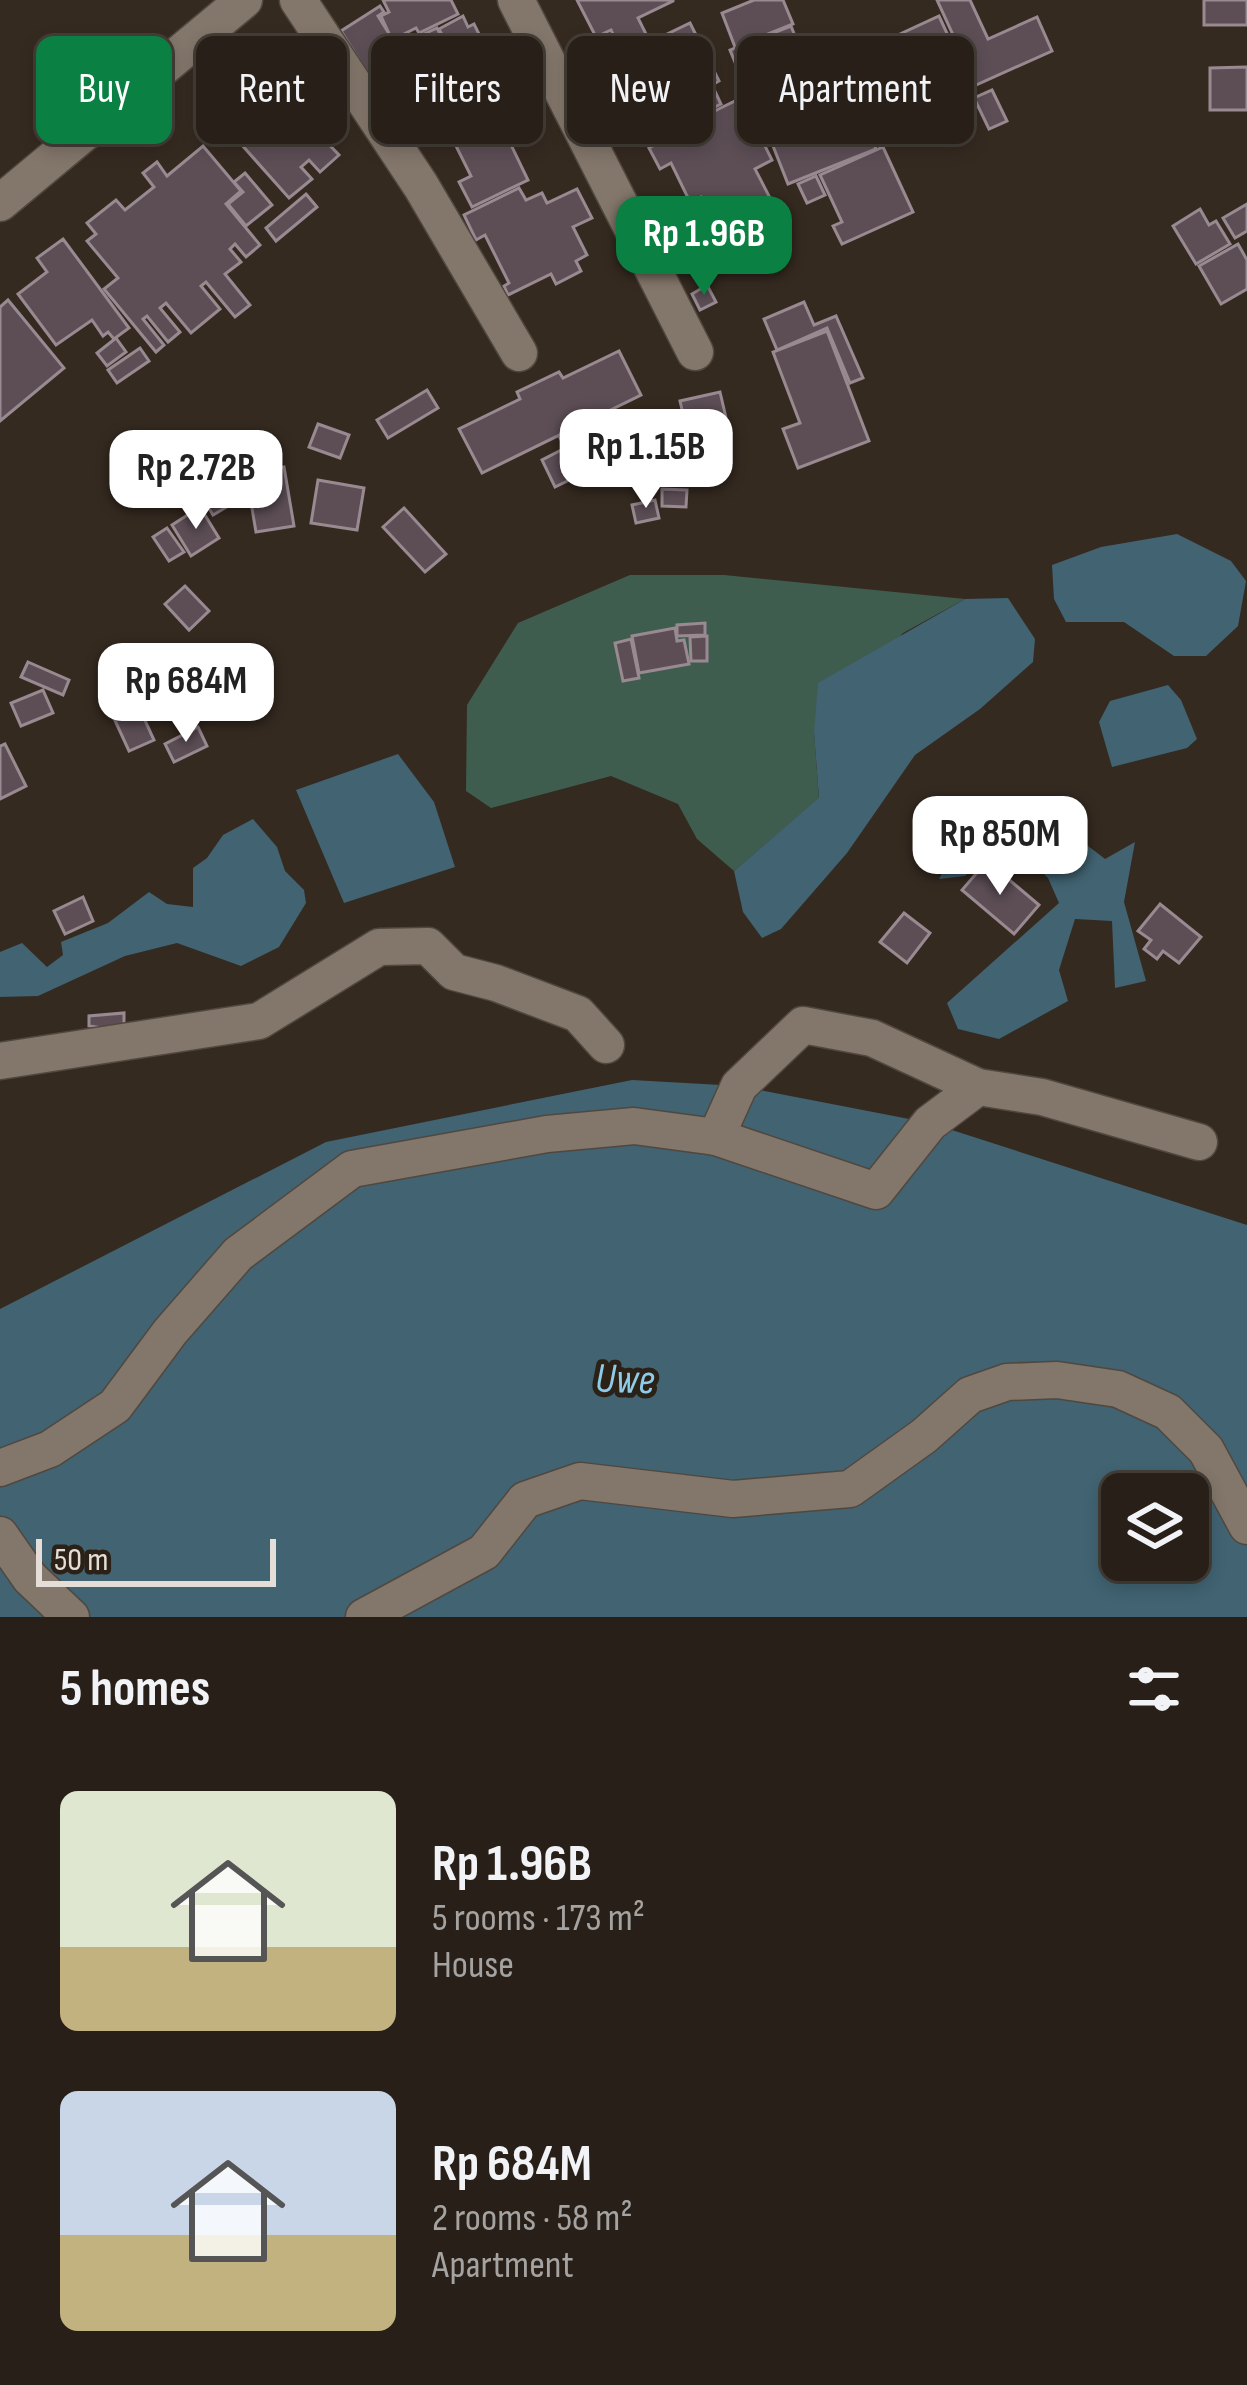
<!DOCTYPE html>
<meta charset="utf-8">
<style>
body{margin:0;font-family:"Sofia Sans Condensed",sans-serif;background:#342d25;color:#f1f3f6;height:100vh;display:flex;flex-direction:column;font-size:45px;white-space:nowrap}
*{box-sizing:border-box;margin:0}
p{font-size:39px;color:#a5a3a2}
.icon{flex:none;width:66px;height:66px;fill:none;stroke:currentColor;stroke-width:2;stroke-linecap:round;stroke-linejoin:round}
.map{position:relative;height:1617px;overflow:hidden}
.panel{display:flex;flex-direction:column;background:#282018;flex:1}
.panel>*{flex:none}
.hud{position:absolute;left:36px;top:36px;width:1176px;height:108px;display:flex;gap:24px}
.controls{position:absolute;left:1101px;top:1473px;display:grid;gap:24px}
.controls a{display:grid;place-items:center;width:108px;height:108px;border-radius:18px;background:#282018;box-shadow:0 6px 18px #0003,0 0 0 3px #443e37;font-size:60px}
.scale{position:absolute;left:36px;bottom:30px;width:240px;box-sizing:border-box;padding-left:12px;border:6px solid #e5ded8;border-top:0;font-size:33px;line-height:42px;white-space:nowrap;color:#e5ded8;-webkit-text-stroke:9px #2b2117;paint-order:stroke}
.price{position:absolute;translate:-50% -102px;padding:0 27px;border-radius:24px;background:#fff;color:#222;font-size:39px;line-height:78px;filter:drop-shadow(0 3px 6px #0008)}
.price::after{content:'';position:absolute;left:50%;top:72px;width:36px;height:27px;margin-left:-18px;background:inherit;clip-path:polygon(0 0,100% 0,50% 100%)}
.price.current{background:#0b8043;color:#fff}
ul{padding:0;list-style:none}
li{display:flex;align-items:center;gap:36px;height:300px;padding:0 60px}
li span{display:grid;place-items:center;flex:none;width:336px;height:240px;border-radius:18px;color:#555}
li>.icon{margin-inline-start:auto}
span .icon{width:144px;height:144px;fill:#fffc;stroke-width:1}
li b{font-size:51px}
h2{display:flex;justify-content:space-between;align-items:center;height:144px;padding:0 60px;font-size:51px}
.pill{padding:0 42px;border-radius:18px;background:#282018;box-shadow:0 6px 18px #0003,0 0 0 3px #443e37;font-size:42px;line-height:108px}
.pill.current{background:#0b8043;color:#fff}
.map>svg:first-child{display:block}
.green{fill:#3f5d4f}
.water{fill:#416372;fill-rule:evenodd}
.building{fill:#5d4e56;stroke:#998991;stroke-width:3}
.lines{fill:none;stroke-linecap:round;stroke-linejoin:round}
.minor-casing{stroke:#50483f;stroke-width:39}
.minor{stroke:#83766b;stroke-width:36}
.labels{text-anchor:middle;dominant-baseline:central;stroke-width:10;stroke-linejoin:round;paint-order:stroke}
.water-label{font-size:42px;font-style:italic;fill:#8dcce9;stroke:#2b2117}
</style>
<div class="map">
<svg width="1247" height="1617" viewBox="0 0 1247 1617">
<rect width="100%" height="100%" fill="#352a20"/>
<!-- green -->
<path class="green" d="M 630,575 L 724,575 L 965,599 L 903,633 L 814,733 L 819,799 L 734,871 L 697,839 L 678,804 L 611,776 L 491,808 L 466,791 L 467,705 L 518,623 Z"/>
<!-- water -->
<g class="water">
<path d="M 1177,534 L 1231,561 L 1246,581 L 1238,626 L 1206,656 L 1174,656 L 1124,622 L 1066,622 L 1054,599 L 1052,565 L 1101,547 Z"/>
<path d="M 1008,598 L 1035,639 L 1033,662 L 980,709 L 915,755 L 847,853 L 781,929 L 762,938 L 743,912 L 734,871 L 819,798 L 814,733 L 818,683 L 965,599 Z"/>
<path d="M 1168,685 L 1181,700 L 1197,739 L 1187,748 L 1112,767 L 1099,722 L 1110,701 Z"/>
<path d="M 398,754 L 434,802 L 455,867 L 344,903 L 296,790 Z"/>
<path d="M 974,815 C 1036,819 1056,819 1105,859 L 1135,842 L 1124,902 L 1146,981 L 1115,988 L 1112,921 L 1075,919 L 1059,970 L 1068,1001 L 999,1039 L 958,1029 L 947,1003 L 1059,903 L 1048,878 L 1024,854 L 989,853 L 965,876 L 939,879 Z"/>
<path d="M 253,819 L 277,847 L 285,871 L 304,890 L 306,903 L 279,947 L 241,966 L 177,943 L 125,956 L 38,996 L 0,997 L 0,952 L 22,943 L 47,967 L 63,955 L 61,942 L 108,923 L 149,892 L 167,904 L 193,907 L 193,868 L 207,858 L 223,835 Z"/>
<path d="M 632,1080 L 739,1086 L 930,1123 L 1247,1225 L 1247,1617 L 0,1617 L 0,1309 L 326,1142 ZM 1122,1494 L 1188,1494 L 1188,1560 L 1122,1560 Z"/>
</g>
<!-- building -->
<g class="building">
<path d="M 383,0 L 451,0 L 458,14 L 419,33 L 416,28 L 392,40 L 381,16 L 389,12 Z"/>
<path d="M 577,0 L 673,0 L 673,1 L 638,18 L 649,40 L 622,53 L 611,30 L 596,37 Z"/>
<path d="M 754,0 L 783,0 L 793,24 L 735,47 L 722,13 Z"/>
<path d="M 937,0 L 970,0 L 988,39 L 1037,17 L 1052,51 L 976,85 Z"/>
<rect x="1204" y="0" width="43" height="25"/>
<path d="M 380,6 L 384,12 L 378,16 L 401,53 L 368,74 L 341,31 Z"/>
<path d="M 463,16 L 468,27 L 474,24 L 491,58 L 461,72 L 439,29 Z"/>
<path d="M 939,16 L 969,81 L 914,106 L 885,41 Z"/>
<path d="M 690,23 L 719,81 L 712,85 L 721,104 L 681,123 L 672,105 L 658,112 L 628,53 Z"/>
<path d="M 791,26 L 801,51 L 829,40 L 841,71 L 814,82 L 818,93 L 757,116 L 730,50 Z"/>
<path d="M 437,28 L 475,102 L 425,127 L 416,109 L 399,118 L 391,103 L 386,105 L 370,74 L 427,45 L 422,35 Z"/>
<path d="M 518,45 L 532,72 L 476,100 L 463,74 Z"/>
<path d="M 629,54 L 664,125 L 645,135 L 609,64 Z"/>
<path d="M 253,66 L 339,155 L 320,172 L 309,160 L 301,167 L 312,179 L 289,198 L 217,117 L 241,96 L 231,85 Z"/>
<path d="M 1247,67 L 1247,110 L 1210,110 L 1210,68 Z"/>
<path d="M 845,72 L 876,149 L 788,184 L 762,118 L 820,95 L 816,84 Z"/>
<path d="M 992,90 L 1007,121 L 989,129 L 974,98 Z"/>
<path d="M 741,98 L 772,160 L 755,169 L 781,219 L 726,246 L 701,197 L 690,202 L 671,163 L 660,169 L 649,148 L 660,142 L 658,139 Z"/>
<path d="M 499,120 L 528,180 L 472,207 L 459,182 L 471,176 L 454,142 Z"/>
<path d="M 203,146 L 241,191 L 226,204 L 260,245 L 246,257 L 235,244 L 230,249 L 241,262 L 225,274 L 250,305 L 235,317 L 206,282 L 201,286 L 220,309 L 191,333 L 166,303 L 160,308 L 180,332 L 168,342 L 147,316 L 143,319 L 164,345 L 156,352 L 104,289 L 118,278 L 87,241 L 96,234 L 87,223 L 116,200 L 125,210 L 154,187 L 143,173 L 157,162 L 167,176 Z"/>
<path d="M 883,147 L 913,212 L 842,244 L 833,226 L 842,222 L 820,175 Z"/>
<path d="M 245,173 L 272,205 L 246,226 L 228,204 L 243,192 L 234,182 Z"/>
<path d="M 816,176 L 825,195 L 807,203 L 798,184 Z"/>
<path d="M 519,188 L 526,200 L 542,193 L 547,203 L 577,189 L 592,218 L 573,227 L 587,255 L 576,261 L 581,271 L 556,284 L 551,274 L 508,295 L 504,286 L 509,283 L 485,235 L 476,240 L 464,215 Z"/>
<path d="M 306,194 L 317,207 L 276,241 L 266,228 Z"/>
<path d="M 1247,204 L 1247,231 L 1235,238 L 1223,218 Z"/>
<path d="M 1200,209 L 1209,225 L 1216,221 L 1230,244 L 1196,264 L 1173,226 Z"/>
<path d="M 63,239 L 129,328 L 114,339 L 108,332 L 103,336 L 92,320 L 56,345 L 18,294 L 47,272 L 37,258 Z"/>
<path d="M 1238,244 L 1247,260 L 1247,289 L 1221,304 L 1199,266 Z"/>
<path d="M 707,285 L 716,302 L 700,310 L 692,294 Z"/>
<path d="M 8,300 L 64,368 L 0,421 L 0,307 Z"/>
<path d="M 804,302 L 814,325 L 836,316 L 863,378 L 850,383 L 827,328 L 777,350 L 764,319 Z"/>
<path d="M 827,331 L 869,441 L 798,468 L 783,429 L 800,423 L 773,352 Z"/>
<path d="M 116,338 L 126,352 L 107,366 L 97,353 Z"/>
<path d="M 140,348 L 149,361 L 117,383 L 108,370 Z"/>
<path d="M 619,351 L 641,395 L 482,473 L 459,429 L 520,399 L 517,392 L 559,372 L 563,378 Z"/>
<path d="M 427,390 L 438,408 L 388,438 L 377,420 Z"/>
<path d="M 720,392 L 727,422 L 687,431 L 680,401 Z"/>
<path d="M 634,415 L 649,445 L 635,452 L 627,436 L 622,438 L 628,451 L 555,487 L 542,460 L 565,448 L 560,438 L 577,429 L 583,440 Z"/>
<path d="M 318,424 L 349,435 L 340,458 L 309,447 Z"/>
<path d="M 284,467 L 294,526 L 256,532 L 246,473 Z"/>
<path d="M 236,477 L 247,495 L 213,515 L 202,497 Z"/>
<path d="M 318,480 L 364,488 L 357,530 L 311,523 Z"/>
<path d="M 662,489 L 687,490 L 686,507 L 662,506 Z"/>
<path d="M 655,500 L 659,518 L 636,523 L 632,505 Z"/>
<path d="M 200,507 L 219,538 L 191,556 L 172,525 Z"/>
<path d="M 404,508 L 446,554 L 425,572 L 383,527 Z"/>
<path d="M 167,528 L 184,552 L 169,561 L 153,537 Z"/>
<path d="M 185,586 L 209,611 L 189,630 L 165,604 Z"/>
<path d="M 705,623 L 705,635 L 677,636 L 677,625 Z"/>
<path d="M 675,628 L 677,641 L 684,640 L 689,664 L 639,673 L 632,636 Z"/>
<path d="M 707,636 L 707,661 L 691,661 L 690,637 Z"/>
<path d="M 631,639 L 639,678 L 623,681 L 615,643 Z"/>
<path d="M 28,662 L 69,680 L 63,695 L 21,677 Z"/>
<path d="M 43,690 L 53,713 L 21,726 L 11,703 Z"/>
<path d="M 137,703 L 154,740 L 129,751 L 112,714 Z"/>
<path d="M 198,727 L 207,746 L 174,762 L 165,744 Z"/>
<path d="M 5,744 L 26,786 L 0,799 L 0,746 Z"/>
<path d="M 987,861 L 1039,905 L 1014,934 L 962,890 Z"/>
<path d="M 83,897 L 93,921 L 65,934 L 54,911 Z"/>
<path d="M 1160,904 L 1201,937 L 1179,963 L 1163,951 L 1157,959 L 1144,949 L 1151,940 L 1138,931 Z"/>
<path d="M 904,913 L 930,933 L 907,963 L 880,942 Z"/>
<path d="M 124,1013 L 124,1031 L 89,1026 L 89,1016 Z"/>
</g>
<g class="lines">
<!-- minor casing -->
<g class="minor-casing">
<g id="minor">
<path d="M 298,0 L 421,186 L 519,353"/>
<path d="M 516,0 L 695,352"/>
<path d="M 0,203 L 244,0"/>
<path d="M 0,1061 L 259,1021 L 379,947 L 428,946 L 454,972 L 496,983 L 578,1014 L 606,1045"/>
<path d="M 716,1137 L 739,1086 L 803,1025 L 872,1038 L 978,1087 L 1042,1097 L 1199,1142"/>
<path d="M 0,1468 L 50,1449 L 115,1406 L 170,1332 L 238,1254 L 352,1169 L 547,1134 L 634,1126 L 716,1137 L 876,1191 L 930,1123 L 978,1087"/>
<path d="M 0,1535 L 30,1578 L 71,1617"/>
<path d="M 364,1617 L 484,1552 L 525,1500 L 580,1481 L 733,1499 L 850,1489 L 924,1436 L 970,1395 L 1007,1382 L 1057,1380 L 1118,1389 L 1168,1412 L 1206,1450 L 1247,1526"/>
</g>
</g>
<!-- minor -->
<use href="#minor" class="minor"/>
</g>
<g class="labels">
<!-- water labels -->
<g class="water-label">
<text transform="translate(625 1380) rotate(2)">Uwe</text>
</g>
</g>
</svg>
<div class="controls">
<a><svg class="icon" aria-label="layers" viewBox="0 0 24 24"><path d="M12 4l9 5-9 5-9-5zM3 14l9 5 9-5"/></svg></a>
</div>
<div class="scale">50 m</div>
<b class="price current" style="left:704px;top:298px">Rp 1.96B</b>
<b class="price" style="left:646px;top:511px">Rp 1.15B</b>
<b class="price" style="left:196px;top:532px">Rp 2.72B</b>
<b class="price" style="left:186px;top:745px">Rp 684M</b>
<b class="price" style="left:1000px;top:898px">Rp 850M</b>
<div class="hud">
<a class="pill current">Buy</a>
<a class="pill">Rent</a>
<a class="pill">Filters</a>
<a class="pill">New</a>
<a class="pill">Apartment</a>
</div>
</div>
<section class="panel">
<h2>5 homes<svg class="icon" aria-label="filters" viewBox="0 0 24 24"><path d="M4 7h16M4 17h16"/><circle cx="9" cy="7" r="2"/><circle cx="15" cy="17" r="2"/></svg></h2>
<ul>
<li><span style="background:linear-gradient(#dfe7d0 65%,#c2b280 0)"><svg class="icon" aria-label="home" viewBox="0 0 24 24"><path d="M3 11l9-7 9 7M6 9v11h12V9"/></svg></span><div><b>Rp 1.96B</b><p>5 rooms · 173 m²</p><p>House</p></div></li>
<li><span style="background:linear-gradient(#c9d6e8 60%,#c2b280 0)"><svg class="icon" aria-label="home" viewBox="0 0 24 24"><path d="M3 11l9-7 9 7M6 9v11h12V9"/></svg></span><div><b>Rp 684M</b><p>2 rooms · 58 m²</p><p>Apartment</p></div></li>
</ul>
</section>
